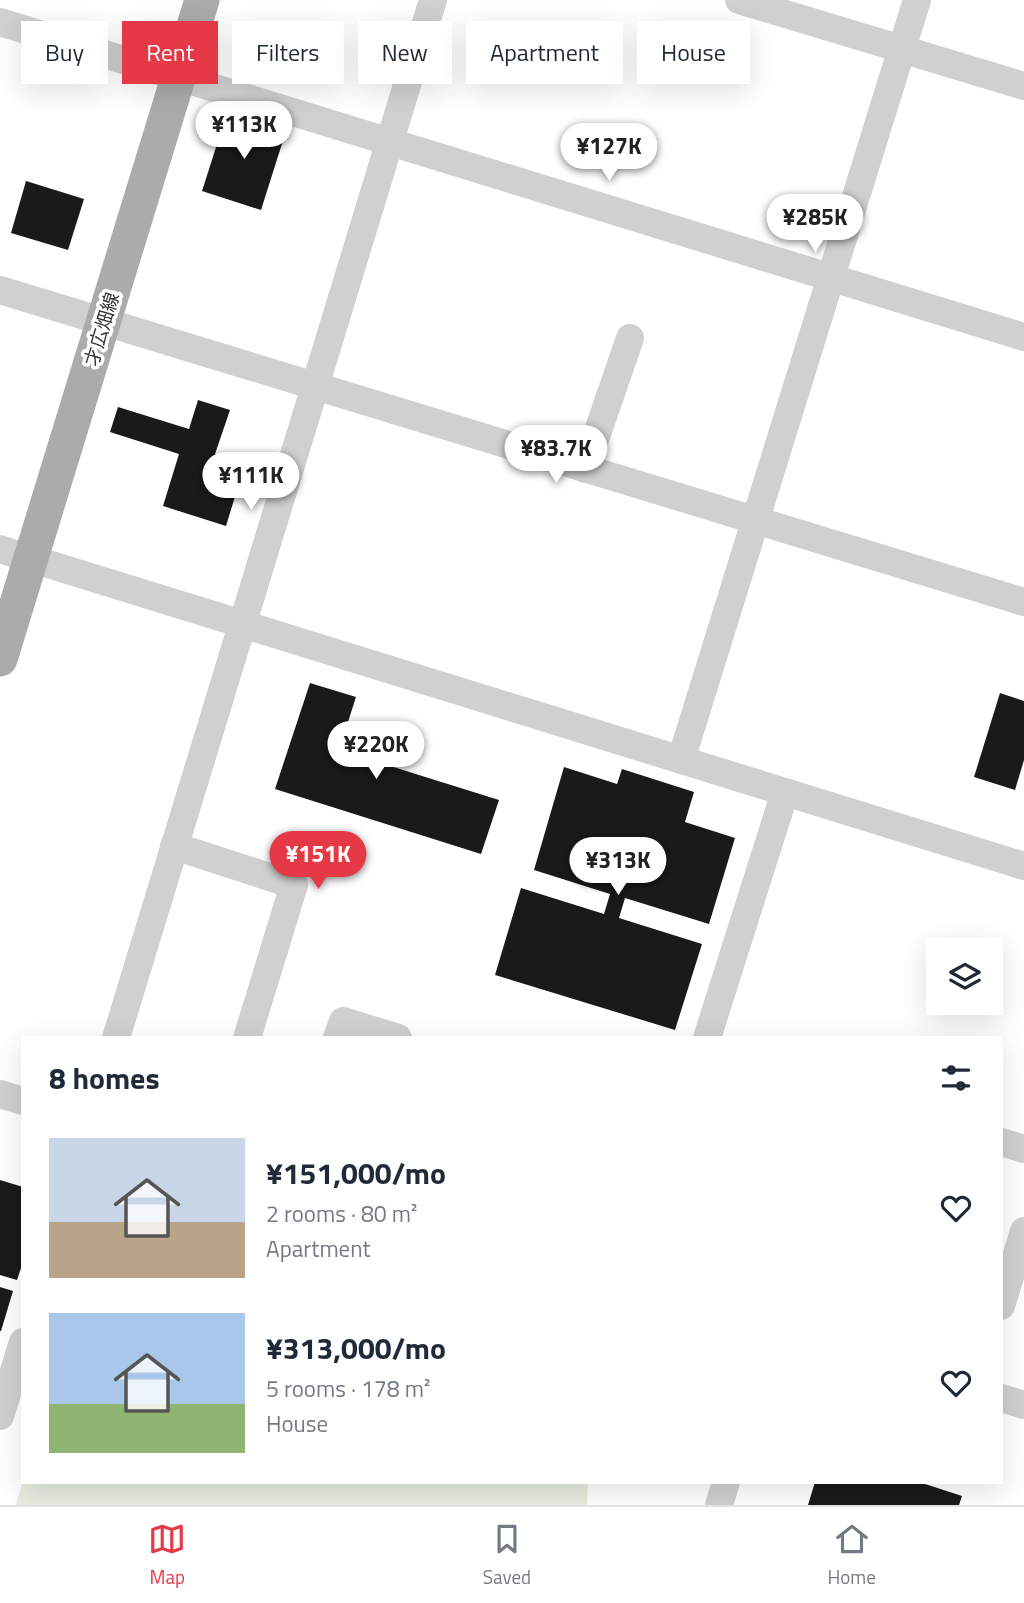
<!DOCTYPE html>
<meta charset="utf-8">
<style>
body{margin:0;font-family:"Titillium Web","Noto Sans JP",sans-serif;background:#f2f2f3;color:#1f2937;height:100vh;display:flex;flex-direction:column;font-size:26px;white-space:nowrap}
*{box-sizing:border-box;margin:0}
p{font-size:23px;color:#747a83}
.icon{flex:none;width:38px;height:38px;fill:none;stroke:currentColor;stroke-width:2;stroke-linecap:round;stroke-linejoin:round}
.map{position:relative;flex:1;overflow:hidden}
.panel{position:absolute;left:21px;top:1036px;width:982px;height:448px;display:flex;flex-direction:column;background:#fff;border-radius:0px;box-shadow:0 7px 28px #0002}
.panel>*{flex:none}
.guide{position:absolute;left:21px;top:21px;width:984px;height:63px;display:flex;gap:14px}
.fabs{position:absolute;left:926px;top:938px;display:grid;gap:14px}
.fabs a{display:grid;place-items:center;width:77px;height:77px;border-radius:0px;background:#fff;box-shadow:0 7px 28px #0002;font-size:35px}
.price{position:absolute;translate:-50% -60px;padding:0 16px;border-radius:24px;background:#fff;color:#222;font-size:23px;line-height:46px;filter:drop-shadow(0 2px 4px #0008)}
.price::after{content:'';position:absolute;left:50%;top:42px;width:21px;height:16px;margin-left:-10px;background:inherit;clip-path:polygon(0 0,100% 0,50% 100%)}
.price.current{background:#e63946;color:#fff}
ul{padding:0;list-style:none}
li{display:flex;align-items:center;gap:21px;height:175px;padding:0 28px}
li span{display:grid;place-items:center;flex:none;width:196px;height:140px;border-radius:0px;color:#555}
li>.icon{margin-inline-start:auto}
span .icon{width:84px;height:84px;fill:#fffc;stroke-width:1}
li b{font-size:30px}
h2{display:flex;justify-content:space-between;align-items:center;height:84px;padding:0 28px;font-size:30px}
.tag{padding:0 24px;border-radius:0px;background:#fff;box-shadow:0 7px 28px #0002;font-size:24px;line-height:63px}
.tag.current{background:#e63946;color:#fff}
.menu{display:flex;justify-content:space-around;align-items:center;height:98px;border-top:2px solid #e0e1e3;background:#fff;font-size:19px;color:#747a83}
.menu a{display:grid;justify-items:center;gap:4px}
.menu .current{color:#e63946}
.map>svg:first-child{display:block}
.green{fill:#e6ecdf}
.building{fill:#1a1a1a}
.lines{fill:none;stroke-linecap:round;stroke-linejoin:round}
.minor{stroke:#d0d0d0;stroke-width:28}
.major{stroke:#ababab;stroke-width:35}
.labels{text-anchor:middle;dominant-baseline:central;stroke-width:7;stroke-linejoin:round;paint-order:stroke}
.street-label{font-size:19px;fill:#333;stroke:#fff}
</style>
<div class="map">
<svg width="1024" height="1505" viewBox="0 0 1024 1505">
<rect width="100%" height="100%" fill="#fff"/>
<!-- green -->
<path class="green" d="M 23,1480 L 23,1482 L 588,1482 L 587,1505 L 16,1505 Z"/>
<!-- building -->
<g class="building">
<path d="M 227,113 L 286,131 L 261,210 L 202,191 Z"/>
<path d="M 26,181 L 84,199 L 68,250 L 11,233 Z"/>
<path d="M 198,400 L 230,410 L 215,454 L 245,464 L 226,526 L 163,506 L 179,454 L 110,432 L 118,407 L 189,429 Z"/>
<path d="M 310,683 L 356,697 L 339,750 L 499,800 L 481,854 L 275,789 Z"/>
<path d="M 1000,693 L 1024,701 L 1024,760 L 1015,790 L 974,777 Z"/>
<path d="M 564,767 L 617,784 L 622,769 L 694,792 L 685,822 L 735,838 L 709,924 L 625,898 L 619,918 L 702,944 L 675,1030 L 495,975 L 521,888 L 604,914 L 610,894 L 534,870 Z"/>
<path d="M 0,1180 L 23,1187 L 23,1262 L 17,1280 L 0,1275 Z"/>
<path d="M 0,1287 L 13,1291 L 1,1331 L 0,1331 Z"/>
<path d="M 815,1482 L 919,1482 L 962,1496 L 959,1505 L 808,1505 Z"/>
</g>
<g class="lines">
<!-- minor -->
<g class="minor">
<path d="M 739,0 L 1024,86"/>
<path d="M 0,22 L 1024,337"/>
<path d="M 0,290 L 1024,602"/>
<path d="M 585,469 L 630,338"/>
<path d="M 0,549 L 1024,866"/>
<path d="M 681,760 L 917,0"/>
<path d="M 174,846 L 294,885 L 247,1038"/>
<path d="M 116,1038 L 433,0"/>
<path d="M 337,1038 L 343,1021 L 398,1038"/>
<path d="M 707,1038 L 785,792"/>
<path d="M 0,1094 L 23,1101"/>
<path d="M 1001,1142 L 1024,1149"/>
<path d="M 1001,1306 L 1024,1231"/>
<path d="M 1001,1398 L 1024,1405"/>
<path d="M 0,1416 L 23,1342"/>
<path d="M 719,1505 L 726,1482"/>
</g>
<!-- major -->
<path class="major" d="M 0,659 L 202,0"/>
</g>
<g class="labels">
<!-- street labels -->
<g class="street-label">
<text transform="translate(101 329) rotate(-73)">才広畑線</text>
</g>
</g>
</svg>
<div class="fabs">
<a><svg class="icon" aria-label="layers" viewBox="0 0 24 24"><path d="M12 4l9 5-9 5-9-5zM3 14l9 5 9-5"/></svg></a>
</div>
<b class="price" style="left:244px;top:161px">¥113K</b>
<b class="price" style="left:609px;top:183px">¥127K</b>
<b class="price" style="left:815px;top:254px">¥285K</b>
<b class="price" style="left:556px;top:485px">¥83.7K</b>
<b class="price" style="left:251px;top:512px">¥111K</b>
<b class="price" style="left:376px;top:781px">¥220K</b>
<b class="price current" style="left:318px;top:891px">¥151K</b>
<b class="price" style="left:618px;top:897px">¥313K</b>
<div class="guide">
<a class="tag">Buy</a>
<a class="tag current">Rent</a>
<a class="tag">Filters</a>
<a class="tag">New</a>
<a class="tag">Apartment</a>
<a class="tag">House</a>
</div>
<section class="panel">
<h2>8 homes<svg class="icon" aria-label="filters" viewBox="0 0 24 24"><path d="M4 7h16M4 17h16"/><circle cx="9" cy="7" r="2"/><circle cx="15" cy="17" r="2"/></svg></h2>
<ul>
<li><span style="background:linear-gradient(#c9d6e8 60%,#b9a48a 0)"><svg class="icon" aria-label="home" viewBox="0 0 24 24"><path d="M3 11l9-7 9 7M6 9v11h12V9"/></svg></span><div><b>¥151,000/mo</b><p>2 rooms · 80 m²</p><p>Apartment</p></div><svg class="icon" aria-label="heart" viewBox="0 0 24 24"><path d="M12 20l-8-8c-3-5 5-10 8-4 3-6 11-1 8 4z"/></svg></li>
<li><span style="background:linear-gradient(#a9c7e8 65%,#8fb573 0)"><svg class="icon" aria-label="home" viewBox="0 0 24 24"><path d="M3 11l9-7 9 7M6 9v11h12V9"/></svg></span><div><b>¥313,000/mo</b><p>5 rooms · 178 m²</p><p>House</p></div><svg class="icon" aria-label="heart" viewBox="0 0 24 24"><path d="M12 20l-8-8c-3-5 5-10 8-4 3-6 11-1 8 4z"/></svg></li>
</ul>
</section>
</div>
<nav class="menu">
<a class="current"><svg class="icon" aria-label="map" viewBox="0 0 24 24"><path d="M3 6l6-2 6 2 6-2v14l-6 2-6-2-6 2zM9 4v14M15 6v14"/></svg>Map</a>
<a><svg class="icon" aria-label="saved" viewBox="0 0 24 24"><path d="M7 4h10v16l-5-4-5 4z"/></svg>Saved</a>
<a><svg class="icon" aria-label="home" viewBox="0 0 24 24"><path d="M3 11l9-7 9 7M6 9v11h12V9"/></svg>Home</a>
</nav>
